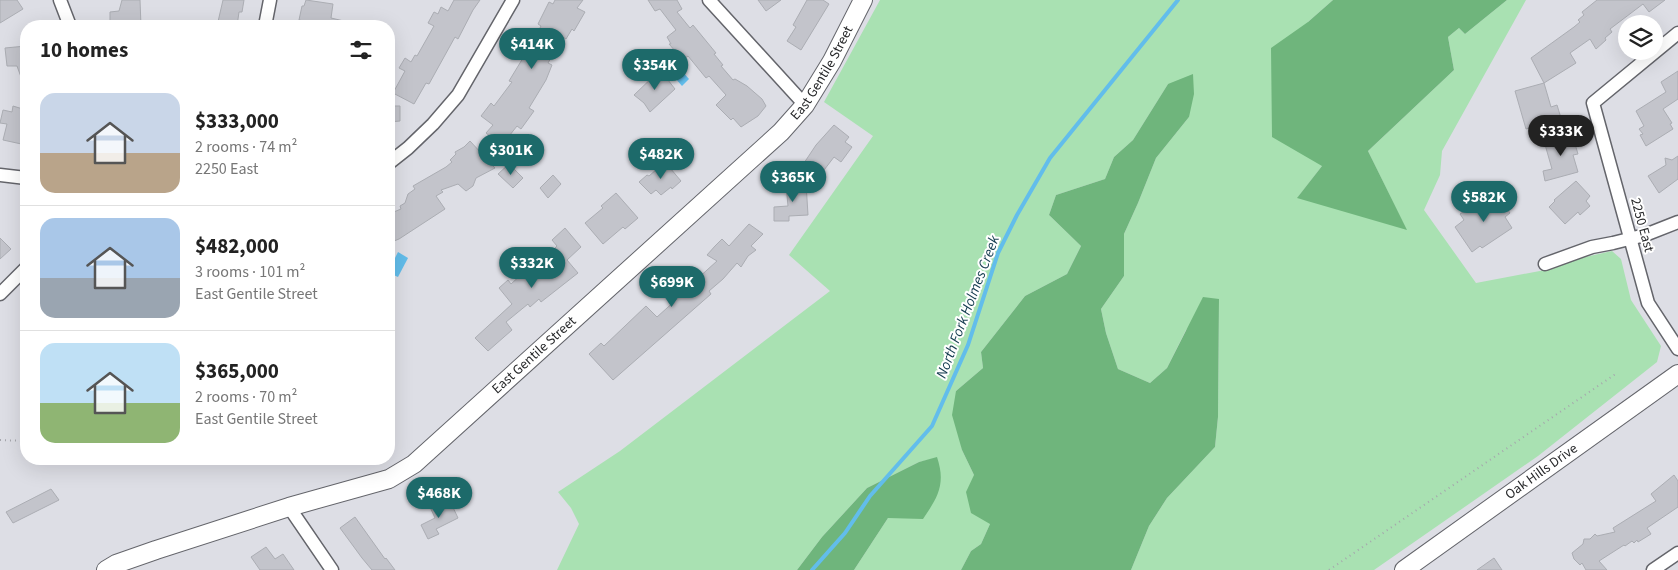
<!DOCTYPE html>
<meta charset="utf-8">
<style>
body{margin:0;font-family:"Source Sans 3",sans-serif;background:#f2f2f2;color:#222;height:100vh;display:flex;flex-direction:column;font-size:19px;white-space:nowrap}
*{box-sizing:border-box;margin:0}
p{font-size:16px;color:#767676}
.icon{flex:none;width:28px;height:28px;fill:none;stroke:currentColor;stroke-width:2;stroke-linecap:round;stroke-linejoin:round}
.map{position:relative;flex:1;overflow:hidden}
.side{position:absolute;left:20px;top:20px;width:375px;height:445px;display:flex;flex-direction:column;background:#fff;border-radius:20px;box-shadow:0 5px 20px #0002}
.side>*{flex:none}
.tools{position:absolute;left:1618px;top:15px;display:grid;gap:10px}
.tools a{display:grid;place-items:center;width:45px;height:45px;border-radius:50%;background:#fff;box-shadow:0 5px 20px #0002;font-size:25px}
.price{position:absolute;translate:-50% -42px;padding:0 11px;border-radius:18px;background:#1d6a6a;color:#fff;font-size:16px;line-height:32px;filter:drop-shadow(0 1px 2px #0008)}
.price::after{content:'';position:absolute;left:50%;top:30px;width:15px;height:11px;margin-left:-8px;background:inherit;clip-path:polygon(0 0,100% 0,50% 100%)}
.price.selected{background:#222;color:#fff}
ul{padding:0;list-style:none}
li{display:flex;align-items:center;gap:15px;height:125px;padding:0 20px}
li+li{border-top:1px solid #e0e0e0}
li span{display:grid;place-items:center;flex:none;width:140px;height:100px;border-radius:15px;color:#555}
li>.icon{margin-inline-start:auto}
span .icon{width:60px;height:60px;fill:#fffc;stroke-width:1}
li b{font-size:21px}
h2{display:flex;justify-content:space-between;align-items:center;height:60px;padding:0 20px;font-size:21px}
.map>svg:first-child{display:block}
.green{fill:#a9e1b2}
.forest{fill:#6fb57c}
.water{fill:#62bdeb}
.lines{fill:none;stroke-linecap:round;stroke-linejoin:round}
.stream{stroke:#62bdeb;stroke-width:4}
.building{fill:#c3c4cb;stroke:#abadb3}
.street-casing{stroke:#64656b;stroke-width:15}
.secondary-casing{stroke:#64656b;stroke-width:20}
.path{stroke:#a5a6ac;stroke-width:2;stroke-dasharray:1 4;stroke-linecap:butt}
.street{stroke:#fff;stroke-width:12}
.secondary{stroke:#fff;stroke-width:18}
.labels{text-anchor:middle;dominant-baseline:central;stroke-width:4;stroke-linejoin:round;paint-order:stroke}
.street-label{font-size:14px;fill:#27282a;stroke:#fff}
.water-label{font-size:15px;font-style:italic;fill:#143c4f;stroke:#fff}
</style>
<div class="map">
<svg width="1678" height="570" viewBox="0 0 1678 570">
<rect width="100%" height="100%" fill="#dddee5"/>
<!-- green -->
<path class="green" d="M 880,0 L 1333,0 L 1308,22 L 1322,166 L 1298,197 L 1406,229 L 1368,151 L 1454,70 L 1448,37 L 1459,28 L 1465,34 L 1507,0 L 1526,0 L 1442,151 L 1440,175 L 1424,210 L 1476,283 L 1545,270 L 1572,260 L 1612,251 L 1621,259 L 1631,300 L 1661,346 L 1657,362 L 1538,456 L 1374,570 L 1131,570 L 1149,526 L 1167,498 L 1215,447 L 1218,417 L 1219,299 L 1186,330 L 1167,368 L 1150,383 L 1118,369 L 1106,333 L 1101,309 L 1124,276 L 1124,234 L 1138,203 L 1156,158 L 1189,117 L 1168,84 L 1133,140 L 1114,157 L 1105,179 L 1056,195 L 1049,215 L 1081,246 L 1067,274 L 1025,296 L 981,352 L 983,368 L 956,391 L 962,450 L 974,475 L 990,524 L 981,544 L 971,551 L 961,570 L 854,570 L 888,518 L 937,458 L 919,462 L 867,488 L 822,537 L 797,570 L 557,570 L 579,524 L 571,508 L 558,492 L 620,451 L 830,291 L 789,255 L 873,136 L 824,102 Z"/>
<!-- forest -->
<g class="forest">
<path d="M 1333,0 L 1507,0 L 1465,34 L 1459,28 L 1448,37 L 1454,70 L 1368,151 L 1407,230 L 1297,198 L 1322,166 L 1272,137 L 1271,48 L 1308,22 Z"/>
<path d="M 1193,74 L 1194,94 L 1189,117 L 1156,158 L 1138,203 L 1124,234 L 1124,276 L 1101,309 L 1106,333 L 1118,369 L 1150,383 L 1167,368 L 1203,297 L 1219,299 L 1218,417 L 1215,447 L 1167,498 L 1149,526 L 1131,570 L 961,570 L 971,551 L 981,544 L 990,524 L 971,513 L 966,492 L 974,475 L 962,450 L 952,415 L 956,391 L 983,368 L 981,352 L 1025,296 L 1067,274 L 1081,246 L 1049,215 L 1056,195 L 1105,179 L 1114,157 L 1133,140 L 1168,84 Z"/>
<path d="M 937,457 C 946,484 938,497 923,519 L 888,518 L 854,570 L 797,570 L 822,537 L 867,488 L 919,462 Z"/>
</g>
<!-- water -->
<g class="water">
<path d="M 675,63 L 689,79 L 682,86 L 667,69 Z"/>
<path d="M 398,252 L 408,258 L 398,277 L 389,273 L 389,270 Z"/>
</g>
<g class="lines">
<!-- stream -->
<path class="stream" d="M 812,570 L 845,533 L 870,496 L 932,426 L 968,345 L 998,253 L 1017,215 L 1050,158 L 1178,0"/>
</g>
<!-- building -->
<g class="building">
<path d="M 0,0 L 17,0 L 23,9 L 0,23 Z"/>
<path d="M 122,0 L 140,0 L 141,26 L 110,26 L 110,12 L 119,11 Z"/>
<path d="M 223,0 L 244,0 L 242,12 L 239,12 L 237,26 L 217,26 Z"/>
<path d="M 306,0 L 333,4 L 331,18 L 348,22 L 348,26 L 304,26 L 304,21 L 299,20 L 302,6 L 304,6 Z"/>
<path d="M 454,0 L 480,0 L 473,10 L 458,39 L 455,37 L 429,84 L 426,83 L 414,104 L 393,93 L 405,71 L 399,68 L 405,58 L 411,62 L 415,55 L 417,56 L 434,26 L 428,23 L 434,12 L 438,14 L 441,7 L 448,11 Z"/>
<path d="M 555,0 L 583,0 L 577,8 L 585,12 L 574,31 L 572,29 L 566,39 L 563,37 L 548,63 L 552,65 L 546,80 L 529,108 L 534,111 L 521,129 L 517,126 L 502,145 L 486,133 L 493,125 L 481,116 L 491,103 L 494,106 L 512,82 L 509,81 L 523,58 L 525,51 L 527,52 L 541,26 L 538,24 L 549,2 L 553,4 Z"/>
<path d="M 648,0 L 677,0 L 682,9 L 677,12 L 690,28 L 693,25 L 716,53 L 714,54 L 723,65 L 721,66 L 733,80 L 735,79 L 747,86 L 762,99 L 766,106 L 758,116 L 741,127 L 733,118 L 731,120 L 716,105 L 726,95 L 709,76 L 706,78 L 688,56 L 683,60 L 669,44 L 671,44 L 667,37 L 676,30 L 660,9 L 655,11 Z"/>
<path d="M 758,0 L 781,0 L 766,11 Z"/>
<path d="M 807,0 L 823,0 L 829,4 L 801,50 L 787,41 L 796,27 L 793,25 Z"/>
<path d="M 1597,0 L 1665,0 L 1649,12 L 1643,4 L 1610,29 L 1612,32 L 1605,38 L 1606,40 L 1596,49 L 1590,39 L 1570,53 L 1576,63 L 1544,83 L 1551,107 L 1557,105 L 1561,118 L 1526,129 L 1515,91 L 1544,83 L 1531,58 L 1574,27 L 1580,22 L 1578,20 L 1584,15 L 1582,12 Z"/>
<path d="M 26,46 L 26,87 L 25,88 L 17,66 L 7,66 L 5,48 Z"/>
<path d="M 659,71 L 668,80 L 675,89 L 650,112 L 644,103 L 634,95 Z"/>
<path d="M 1678,71 L 1678,99 L 1663,109 L 1672,123 L 1670,124 L 1673,129 L 1646,146 L 1640,135 L 1643,134 L 1639,129 L 1644,126 L 1636,111 L 1666,92 L 1661,82 Z"/>
<path d="M 13,106 L 26,110 L 26,145 L 3,140 L 7,124 L 0,123 L 3,110 L 12,112 Z"/>
<path d="M 389,106 L 400,106 L 400,121 L 389,122 Z"/>
<path d="M 834,125 L 849,137 L 845,142 L 852,147 L 841,162 L 834,157 L 818,178 L 802,166 L 816,145 Z"/>
<path d="M 1572,134 L 1578,154 L 1573,155 L 1578,172 L 1545,181 L 1543,171 L 1552,169 L 1544,141 Z"/>
<path d="M 470,141 L 495,168 L 476,178 L 473,186 L 466,191 L 458,184 L 441,190 L 443,192 L 436,196 L 445,209 L 399,239 L 389,243 L 389,214 L 401,209 L 400,206 L 405,203 L 408,194 L 415,189 L 413,186 L 446,167 L 452,162 L 450,160 L 456,154 L 455,152 L 464,147 Z"/>
<path d="M 1678,156 L 1678,179 L 1659,193 L 1648,176 L 1666,165 L 1665,158 L 1672,160 Z"/>
<path d="M 665,162 L 681,181 L 672,189 L 671,187 L 661,195 L 656,190 L 651,194 L 639,182 L 647,175 L 649,176 Z"/>
<path d="M 509,164 L 523,178 L 513,188 L 498,174 Z"/>
<path d="M 553,175 L 561,184 L 548,198 L 540,188 Z"/>
<path d="M 1576,181 L 1590,196 L 1586,201 L 1590,206 L 1580,215 L 1578,212 L 1565,224 L 1549,207 L 1555,201 L 1554,200 Z"/>
<path d="M 806,183 L 808,215 L 789,216 L 789,221 L 774,221 L 774,207 L 788,206 L 786,185 Z"/>
<path d="M 616,193 L 638,218 L 625,229 L 623,227 L 603,244 L 585,223 L 603,208 L 601,206 Z"/>
<path d="M 1486,196 L 1491,202 L 1498,197 L 1510,213 L 1505,217 L 1512,228 L 1482,248 L 1480,246 L 1472,252 L 1455,227 L 1464,220 L 1460,214 Z"/>
<path d="M 749,224 L 763,234 L 751,246 L 756,250 L 748,256 L 741,267 L 737,263 L 723,279 L 709,291 L 711,294 L 613,380 L 589,354 L 601,343 L 604,346 L 646,306 L 657,317 L 677,299 L 676,298 L 717,261 L 707,255 L 715,246 L 722,239 L 729,246 Z"/>
<path d="M 565,228 L 581,247 L 567,260 L 578,273 L 541,302 L 539,299 L 530,307 L 528,304 L 506,322 L 512,330 L 488,351 L 475,338 L 512,304 L 499,288 L 508,280 L 511,284 L 523,273 L 527,278 L 537,270 L 544,278 L 561,263 L 551,252 L 557,246 L 552,240 Z"/>
<path d="M 0,238 L 11,249 L 0,259 Z"/>
<path d="M 1674,475 L 1678,481 L 1678,507 L 1647,528 L 1651,534 L 1638,542 L 1637,540 L 1634,543 L 1632,541 L 1625,546 L 1624,545 L 1599,561 L 1607,570 L 1586,570 L 1582,563 L 1580,565 L 1574,559 L 1572,553 L 1583,544 L 1584,539 L 1590,539 L 1595,534 L 1597,536 L 1615,532 L 1613,528 L 1656,501 L 1651,494 Z"/>
<path d="M 51,489 L 59,500 L 13,523 L 6,512 Z"/>
<path d="M 450,501 L 458,518 L 436,529 L 439,534 L 428,539 L 421,525 L 435,518 L 430,507 L 440,502 L 442,505 Z"/>
<path d="M 355,517 L 385,559 L 386,558 L 395,570 L 372,570 L 362,558 L 340,528 Z"/>
<path d="M 266,547 L 275,559 L 283,554 L 294,570 L 260,570 L 251,557 Z"/>
<path d="M 1494,558 L 1502,570 L 1477,570 Z"/>
</g>
<g class="lines">
<!-- street casing -->
<g class="street-casing">
<g id="street">
<path d="M 60,0 L 70,26"/>
<path d="M 709,0 L 805,105"/>
<path d="M 265,26 L 270,0"/>
<path d="M 1678,33 L 1593,103 L 1648,303 L 1678,349"/>
<path d="M 389,163 L 408,148 L 433,124 L 458,95 L 513,0"/>
<path d="M 0,175 L 26,178"/>
<path d="M 1545,264 L 1592,247 L 1613,243 L 1645,235 L 1678,222"/>
<path d="M 0,294 L 26,268"/>
<path d="M 289,507 L 332,570"/>
<path d="M 1653,570 L 1678,553"/>
</g>
</g>
<!-- secondary casing -->
<g class="secondary-casing">
<g id="secondary">
<path id="s1" d="M 106,570 L 116,564 L 156,550 L 289,507 L 389,479 L 414,464 L 781,132 L 805,105 L 832,61 L 863,0"/>
<path id="s2" d="M 1404,570 L 1678,374"/>
</g>
</g>
<!-- path -->
<g class="path">
<path d="M 0,440 L 26,441"/>
<path d="M 1329,570 L 1617,373"/>
</g>
<!-- street -->
<use href="#street" class="street"/>
<!-- secondary -->
<use href="#secondary" class="secondary"/>
</g>
<g class="labels">
<!-- street labels -->
<g class="street-label">
<text stroke="none"><textPath href="#s1" startOffset="894">East Gentile Street</textPath></text>
<text transform="translate(1642 225) rotate(75)">2250 East</text>
<text stroke="none"><textPath href="#s1" startOffset="489">East Gentile Street</textPath></text>
<text stroke="none"><textPath href="#s2" startOffset="169">Oak Hills Drive</textPath></text>
</g>
<!-- water labels -->
<g class="water-label">
<text transform="translate(968 307) rotate(-69)">North Fork Holmes Creek</text>
</g>
</g>
</svg>
<div class="tools">
<a><svg class="icon" aria-label="layers" viewBox="0 0 24 24"><path d="M12 4l9 5-9 5-9-5zM3 14l9 5 9-5"/></svg></a>
</div>
<b class="price" style="left:532px;top:70px">$414K</b>
<b class="price" style="left:655px;top:91px">$354K</b>
<b class="price selected" style="left:1561px;top:157px">$333K</b>
<b class="price" style="left:511px;top:176px">$301K</b>
<b class="price" style="left:661px;top:180px">$482K</b>
<b class="price" style="left:793px;top:203px">$365K</b>
<b class="price" style="left:1484px;top:223px">$582K</b>
<b class="price" style="left:532px;top:289px">$332K</b>
<b class="price" style="left:672px;top:308px">$699K</b>
<b class="price" style="left:439px;top:519px">$468K</b>
<section class="side">
<h2>10 homes<svg class="icon" aria-label="filters" viewBox="0 0 24 24"><path d="M4 7h16M4 17h16"/><circle cx="9" cy="7" r="2"/><circle cx="15" cy="17" r="2"/></svg></h2>
<ul>
<li><span style="background:linear-gradient(#c9d6e8 60%,#b9a48a 0)"><svg class="icon" aria-label="home" viewBox="0 0 24 24"><path d="M3 11l9-7 9 7M6 9v11h12V9"/></svg></span><div><b>$333,000</b><p>2 rooms · 74 m²</p><p>2250 East</p></div></li>
<li><span style="background:linear-gradient(#a9c7e8 60%,#9aa5b1 0)"><svg class="icon" aria-label="home" viewBox="0 0 24 24"><path d="M3 11l9-7 9 7M6 9v11h12V9"/></svg></span><div><b>$482,000</b><p>3 rooms · 101 m²</p><p>East Gentile Street</p></div></li>
<li><span style="background:linear-gradient(#bfe0f5 60%,#8fb573 0)"><svg class="icon" aria-label="home" viewBox="0 0 24 24"><path d="M3 11l9-7 9 7M6 9v11h12V9"/></svg></span><div><b>$365,000</b><p>2 rooms · 70 m²</p><p>East Gentile Street</p></div></li>
</ul>
</section>
</div>
